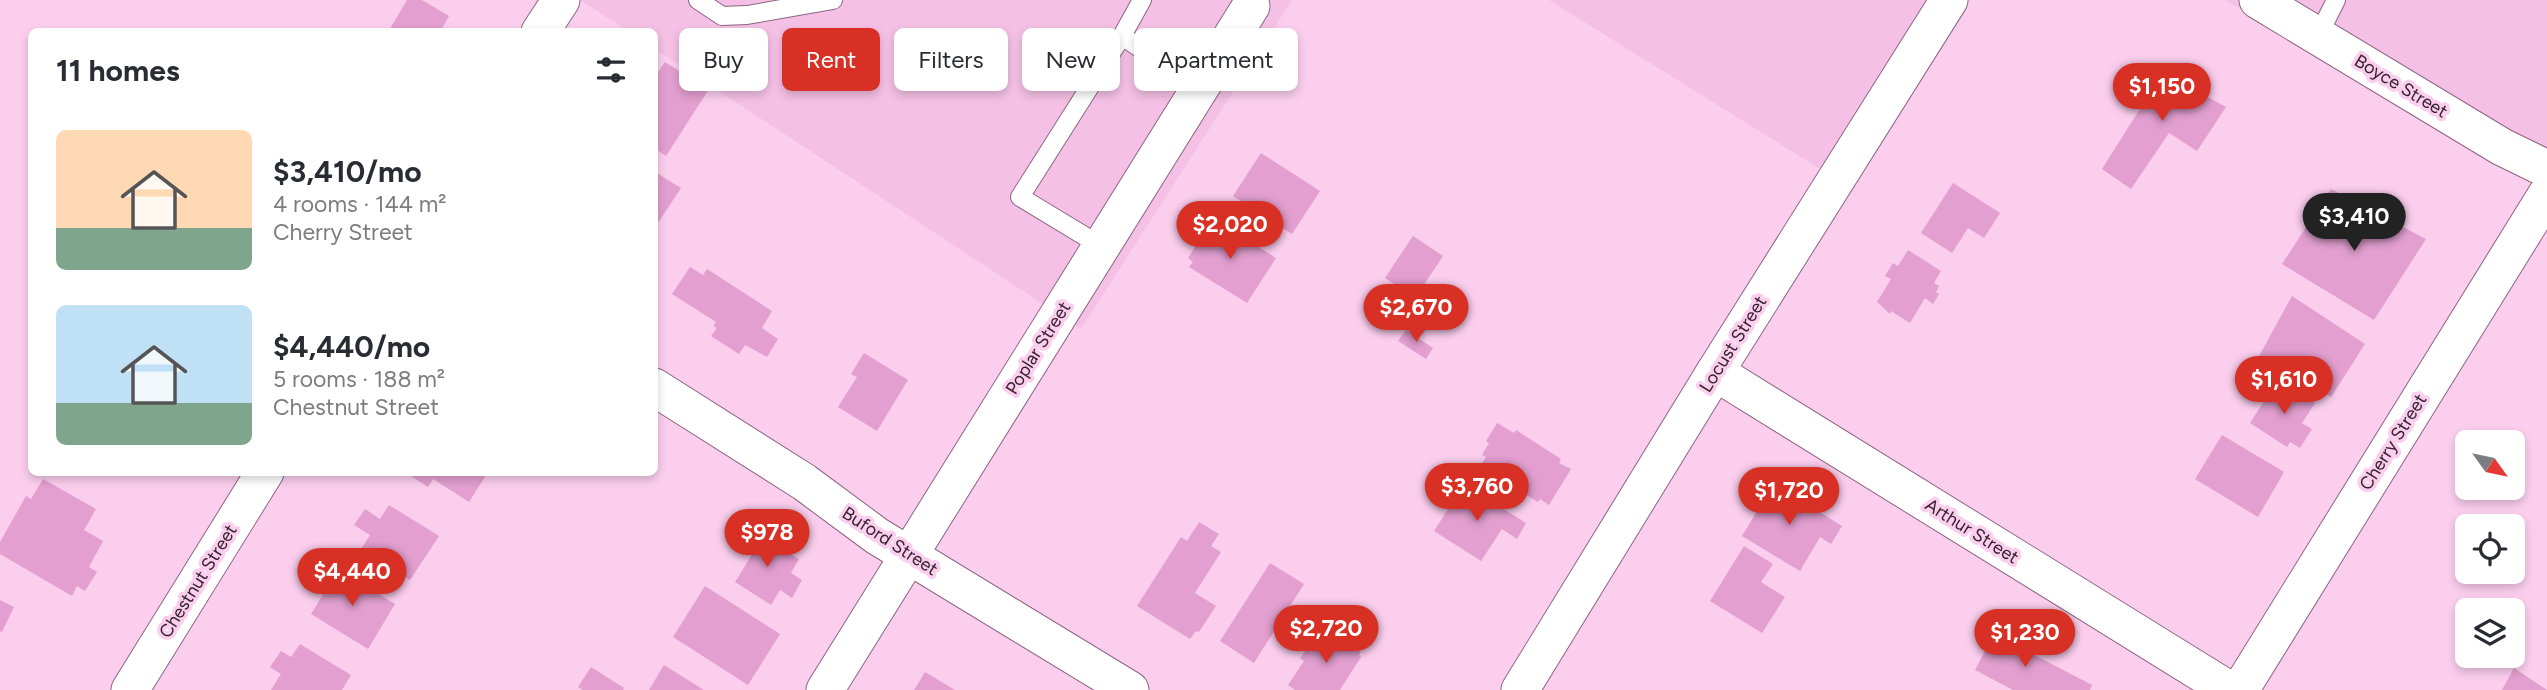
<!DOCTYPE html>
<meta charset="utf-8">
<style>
body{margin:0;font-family:Figtree,sans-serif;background:#f7f7f7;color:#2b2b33;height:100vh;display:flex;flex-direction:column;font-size:26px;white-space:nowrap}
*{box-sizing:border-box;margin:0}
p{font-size:23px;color:#7c7c81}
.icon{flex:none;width:38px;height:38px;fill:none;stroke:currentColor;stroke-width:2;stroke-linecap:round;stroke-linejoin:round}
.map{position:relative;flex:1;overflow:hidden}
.panel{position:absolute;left:28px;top:28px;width:630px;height:448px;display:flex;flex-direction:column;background:#fff;border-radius:10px;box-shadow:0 4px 10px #0003}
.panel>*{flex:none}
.top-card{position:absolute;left:679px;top:28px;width:665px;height:63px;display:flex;gap:14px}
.needle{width:46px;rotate:123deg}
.controls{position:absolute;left:2455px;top:430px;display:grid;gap:14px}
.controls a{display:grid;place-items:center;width:70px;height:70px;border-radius:10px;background:#fff;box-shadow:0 4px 10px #0003;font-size:35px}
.price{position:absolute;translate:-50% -60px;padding:0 16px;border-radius:24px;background:#d93025;color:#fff;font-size:23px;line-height:46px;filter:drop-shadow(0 2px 4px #0008)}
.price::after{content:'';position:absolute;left:50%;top:42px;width:21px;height:16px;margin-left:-10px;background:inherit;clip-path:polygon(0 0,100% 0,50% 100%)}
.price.active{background:#222;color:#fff}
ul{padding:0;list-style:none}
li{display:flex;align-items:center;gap:21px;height:175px;padding:0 28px}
li span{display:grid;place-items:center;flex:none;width:196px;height:140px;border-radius:10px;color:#555}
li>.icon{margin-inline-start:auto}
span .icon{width:84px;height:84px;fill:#fffc;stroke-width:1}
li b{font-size:30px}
h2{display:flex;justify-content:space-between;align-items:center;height:84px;padding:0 28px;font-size:30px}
.tag{padding:0 24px;border-radius:10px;background:#fff;box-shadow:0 4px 10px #0003;font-size:24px;line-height:63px}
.tag.active{background:#d93025;color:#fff}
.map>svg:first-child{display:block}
.built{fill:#f4c0e5}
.building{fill:#e29fd0}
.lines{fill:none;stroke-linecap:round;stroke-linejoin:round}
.lane-casing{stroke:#8d6582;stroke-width:20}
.street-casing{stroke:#8d6582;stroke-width:39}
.lane{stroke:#fff;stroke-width:18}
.street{stroke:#fff;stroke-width:37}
.labels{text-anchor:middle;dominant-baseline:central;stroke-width:7;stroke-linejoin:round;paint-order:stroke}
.street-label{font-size:18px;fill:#34232f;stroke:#fbceee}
</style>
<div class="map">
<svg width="2547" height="690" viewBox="0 0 2547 690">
<rect width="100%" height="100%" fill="#fbceee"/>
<!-- built -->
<g class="built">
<path d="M 580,0 L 1292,0 L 1081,329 L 655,49 L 654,32 L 628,31 Z"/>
<path d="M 1549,0 L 1969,0 L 1849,187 Z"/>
<path d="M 2225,0 L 2547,0 L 2547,191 Z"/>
</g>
<!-- building -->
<g class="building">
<path d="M 407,0 L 422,0 L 449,16 L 440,32 L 388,32 Z"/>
<path d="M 665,62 L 709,89 L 666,156 L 654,148 L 654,78 Z"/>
<path d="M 2151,64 L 2173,78 L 2180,71 L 2194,79 L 2189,87 L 2226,107 L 2197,151 L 2169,133 L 2131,189 L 2102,169 L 2150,93 L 2137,86 Z"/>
<path d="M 1261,153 L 1320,191 L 1292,234 L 1233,196 Z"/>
<path d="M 657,173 L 681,188 L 654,229 L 654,177 Z"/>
<path d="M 1953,183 L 2000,213 L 1984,238 L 1968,228 L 1952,253 L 1921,233 Z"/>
<path d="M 2331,189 L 2426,239 L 2374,320 L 2282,264 Z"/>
<path d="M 1213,218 L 1276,258 L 1247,303 L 1189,267 L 1193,262 L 1188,258 Z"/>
<path d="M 1413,236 L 1443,256 L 1415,298 L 1385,278 Z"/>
<path d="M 1908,250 L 1941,271 L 1934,283 L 1939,286 L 1936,292 L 1939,294 L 1933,304 L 1925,298 L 1910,323 L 1891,311 L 1890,314 L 1877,302 L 1891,279 L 1885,276 L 1893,263 L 1898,266 Z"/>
<path d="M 690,267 L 703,275 L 707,269 L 772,311 L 762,328 L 778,339 L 767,357 L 745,345 L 739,354 L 711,336 L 717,328 L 713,326 L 716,322 L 672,294 Z"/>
<path d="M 1436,284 L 1447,291 L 1436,309 L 1426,302 Z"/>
<path d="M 2292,296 L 2365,344 L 2331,397 L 2259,356 Z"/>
<path d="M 1424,303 L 1437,309 L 1423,334 L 1412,328 Z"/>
<path d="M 1406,330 L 1433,348 L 1426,359 L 1398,341 Z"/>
<path d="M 864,353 L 908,380 L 877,431 L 838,407 L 857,377 L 851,374 Z"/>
<path d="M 2278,380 L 2315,403 L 2302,423 L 2312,429 L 2300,448 L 2290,442 L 2287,447 L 2250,423 Z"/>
<path d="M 1497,423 L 1514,433 L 1516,430 L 1561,459 L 1559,463 L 1571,469 L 1549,505 L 1540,499 L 1538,502 L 1489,473 L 1491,469 L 1482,463 L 1486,457 L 1482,455 L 1489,443 L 1486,441 Z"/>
<path d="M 2222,435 L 2284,472 L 2258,517 L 2195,479 Z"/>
<path d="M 405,472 L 488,472 L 469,502 L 433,479 L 428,487 Z"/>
<path d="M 43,479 L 96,509 L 84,530 L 103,541 L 89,567 L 97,572 L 85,591 L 77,586 L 72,596 L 0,554 L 0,542 L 26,496 L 31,499 Z"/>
<path d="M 1774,483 L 1842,526 L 1831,544 L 1820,537 L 1800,571 L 1742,536 Z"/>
<path d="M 1464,484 L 1526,523 L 1517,539 L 1502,529 L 1481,561 L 1434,531 Z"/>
<path d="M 389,505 L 439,536 L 410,580 L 361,549 L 370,535 L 354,525 L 365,509 L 380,519 Z"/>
<path d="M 1199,522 L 1219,534 L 1211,546 L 1221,552 L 1195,593 L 1216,606 L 1199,632 L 1196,631 L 1190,639 L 1137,606 L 1181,537 L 1187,541 Z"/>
<path d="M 748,528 L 799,559 L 791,573 L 802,580 L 792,598 L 780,590 L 771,605 L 735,582 L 753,553 L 737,544 Z"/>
<path d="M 1744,546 L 1773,564 L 1761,582 L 1785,597 L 1762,633 L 1710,601 Z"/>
<path d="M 1270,563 L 1304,584 L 1254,663 L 1220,641 Z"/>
<path d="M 333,566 L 395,604 L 368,649 L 311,614 L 324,593 L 319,590 Z"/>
<path d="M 705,586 L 780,634 L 748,685 L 673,637 Z"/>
<path d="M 0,600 L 14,607 L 2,632 L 0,631 Z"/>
<path d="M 1326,629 L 1361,652 L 1359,655 L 1361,657 L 1340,690 L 1295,690 L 1288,685 L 1304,661 L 1300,658 L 1307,649 L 1311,652 Z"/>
<path d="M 1994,634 L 2092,685 L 2090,690 L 2013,690 L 1975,670 Z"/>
<path d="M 300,644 L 351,675 L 342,690 L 271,690 L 281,674 L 270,667 L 281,651 L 291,657 Z"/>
<path d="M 664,665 L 704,690 L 649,690 Z"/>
<path d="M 591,667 L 624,688 L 623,690 L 583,690 L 578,687 Z"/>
<path d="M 2514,668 L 2547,690 L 2502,690 Z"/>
<path d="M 925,672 L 955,690 L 914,690 Z"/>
</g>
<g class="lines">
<!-- lane casing -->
<g class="lane-casing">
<g id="lane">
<path d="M 698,0 L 722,16 L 747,15 L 833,0"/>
<path d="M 1122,36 L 1142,0"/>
<path d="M 2318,36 L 2336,0"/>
<path d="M 1101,246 L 1020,197 L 1122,36 L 1199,88"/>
</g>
</g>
<!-- street casing -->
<g class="street-casing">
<g id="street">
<path d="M 2258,0 L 2502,147 L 2547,169"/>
<path d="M 540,32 L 561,0"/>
<path d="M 1715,372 L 2229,690"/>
<path d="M 654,387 L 804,482 L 877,536 L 1130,690"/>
<path d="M 130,690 L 265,472"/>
<path d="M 825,690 L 1251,6"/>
<path d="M 1520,690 L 1715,372 L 1949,0"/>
<path d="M 2240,690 L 2547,194"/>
</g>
</g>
<!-- lane -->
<use href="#lane" class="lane"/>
<!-- street -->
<use href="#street" class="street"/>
</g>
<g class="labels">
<!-- street labels -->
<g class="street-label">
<text transform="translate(2401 86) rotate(31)">Boyce Street</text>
<text transform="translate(1733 344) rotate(-58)">Locust Street</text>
<text transform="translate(1038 348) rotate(-58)">Poplar Street</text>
<text transform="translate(2393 442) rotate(-58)">Cherry Street</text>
<text transform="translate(1972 531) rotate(32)">Arthur Street</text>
<text transform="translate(890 541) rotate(33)">Buford Street</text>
<text transform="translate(198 581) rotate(-58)">Chestnut Street</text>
</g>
</g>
</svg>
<div class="controls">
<a><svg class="needle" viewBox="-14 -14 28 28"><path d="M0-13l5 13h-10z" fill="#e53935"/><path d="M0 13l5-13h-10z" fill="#7c7c81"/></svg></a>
<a><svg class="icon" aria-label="locate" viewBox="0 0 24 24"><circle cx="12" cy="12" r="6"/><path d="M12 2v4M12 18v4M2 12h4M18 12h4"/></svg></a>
<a><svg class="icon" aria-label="layers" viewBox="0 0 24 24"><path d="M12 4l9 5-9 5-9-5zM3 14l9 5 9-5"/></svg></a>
</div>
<b class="price" style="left:2162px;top:123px">$1,150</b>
<b class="price active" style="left:2354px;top:253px">$3,410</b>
<b class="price" style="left:1230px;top:261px">$2,020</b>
<b class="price" style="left:1416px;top:344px">$2,670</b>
<b class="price" style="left:2284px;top:416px">$1,610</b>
<b class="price" style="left:1477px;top:523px">$3,760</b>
<b class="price" style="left:1789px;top:527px">$1,720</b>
<b class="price" style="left:767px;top:569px">$978</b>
<b class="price" style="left:352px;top:608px">$4,440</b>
<b class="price" style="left:1326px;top:665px">$2,720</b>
<b class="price" style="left:2025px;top:669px">$1,230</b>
<div class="top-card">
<a class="tag">Buy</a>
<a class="tag active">Rent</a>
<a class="tag">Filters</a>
<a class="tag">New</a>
<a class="tag">Apartment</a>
</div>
<section class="panel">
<h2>11 homes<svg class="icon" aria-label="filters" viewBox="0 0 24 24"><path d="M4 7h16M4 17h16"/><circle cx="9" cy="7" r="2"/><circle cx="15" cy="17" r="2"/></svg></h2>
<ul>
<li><span style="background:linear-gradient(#ffd9b3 70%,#7fa58c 0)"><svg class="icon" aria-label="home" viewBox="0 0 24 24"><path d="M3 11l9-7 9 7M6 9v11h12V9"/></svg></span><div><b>$3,410/mo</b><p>4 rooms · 144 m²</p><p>Cherry Street</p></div></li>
<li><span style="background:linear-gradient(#bfe0f5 70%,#7fa58c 0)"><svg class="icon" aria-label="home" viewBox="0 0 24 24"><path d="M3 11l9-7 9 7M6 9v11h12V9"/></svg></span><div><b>$4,440/mo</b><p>5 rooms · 188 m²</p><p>Chestnut Street</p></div></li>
</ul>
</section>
</div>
